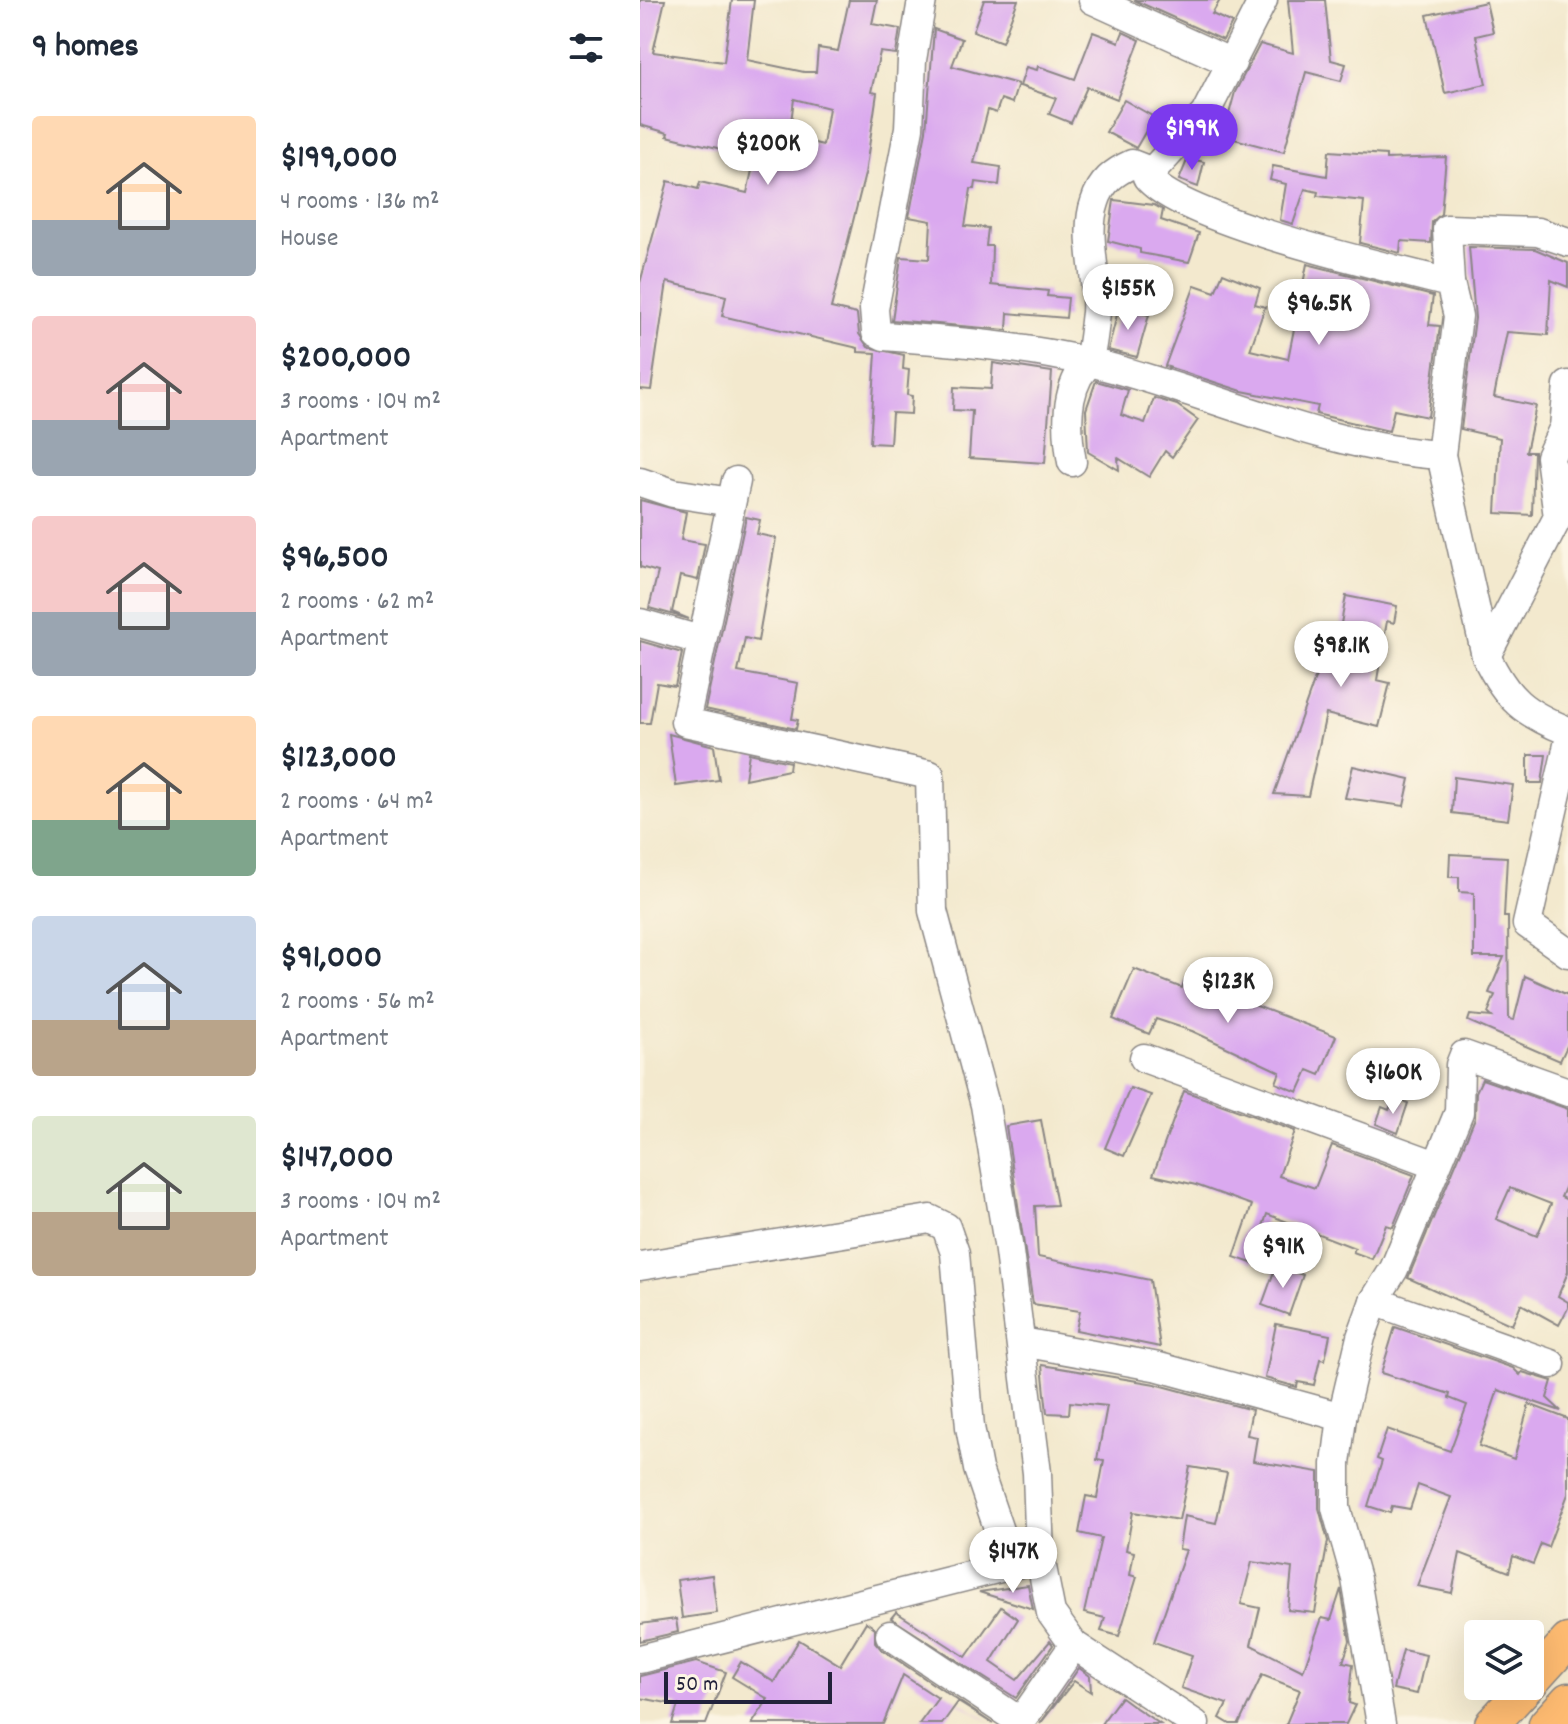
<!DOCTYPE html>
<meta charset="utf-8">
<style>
body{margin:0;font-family:Dekko,sans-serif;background:#f2f2f3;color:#1f2937;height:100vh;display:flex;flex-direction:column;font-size:30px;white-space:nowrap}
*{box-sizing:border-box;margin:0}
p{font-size:26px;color:#747a83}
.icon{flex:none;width:44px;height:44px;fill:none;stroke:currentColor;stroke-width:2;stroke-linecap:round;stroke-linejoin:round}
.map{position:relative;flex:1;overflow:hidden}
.side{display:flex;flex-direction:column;background:#fff;width:640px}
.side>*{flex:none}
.buttons{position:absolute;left:824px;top:1620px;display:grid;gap:16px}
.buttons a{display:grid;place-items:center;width:80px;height:80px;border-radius:8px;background:#fff;box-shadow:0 8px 32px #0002;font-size:40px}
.scale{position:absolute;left:24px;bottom:20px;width:168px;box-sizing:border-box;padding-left:8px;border:4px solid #22223b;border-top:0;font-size:22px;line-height:28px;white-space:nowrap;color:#22223b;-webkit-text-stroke:6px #fcf5e5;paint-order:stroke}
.price{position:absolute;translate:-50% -68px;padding:0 18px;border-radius:28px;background:#fff;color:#222;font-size:26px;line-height:52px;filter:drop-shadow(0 2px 4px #0008)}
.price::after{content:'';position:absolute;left:50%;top:48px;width:24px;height:18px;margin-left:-12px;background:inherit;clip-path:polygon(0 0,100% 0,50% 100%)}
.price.current{background:#7c3aed;color:#fff}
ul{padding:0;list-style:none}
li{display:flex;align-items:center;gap:24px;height:200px;padding:0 32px}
li span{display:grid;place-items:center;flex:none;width:224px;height:160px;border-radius:8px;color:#555}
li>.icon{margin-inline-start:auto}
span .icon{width:96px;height:96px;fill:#fffc;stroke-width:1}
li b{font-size:34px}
h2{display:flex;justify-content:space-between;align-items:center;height:96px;padding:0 32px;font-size:34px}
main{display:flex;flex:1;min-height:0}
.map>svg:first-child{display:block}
.building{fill:#daa9ef;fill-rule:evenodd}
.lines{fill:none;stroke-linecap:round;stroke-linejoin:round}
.minor-casing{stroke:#8a8684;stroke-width:31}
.major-casing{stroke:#8a8684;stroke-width:37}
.minor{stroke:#fff;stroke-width:28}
.major{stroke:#febb71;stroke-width:34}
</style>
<main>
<section class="side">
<h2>9 homes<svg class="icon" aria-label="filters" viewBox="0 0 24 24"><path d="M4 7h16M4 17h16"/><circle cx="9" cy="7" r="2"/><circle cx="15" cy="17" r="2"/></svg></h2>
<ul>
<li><span style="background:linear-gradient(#ffd9b3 65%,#9aa5b1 0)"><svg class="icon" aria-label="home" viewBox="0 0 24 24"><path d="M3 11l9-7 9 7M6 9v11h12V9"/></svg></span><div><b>$199,000</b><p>4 rooms · 136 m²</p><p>House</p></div></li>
<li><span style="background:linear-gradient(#f6c9c9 65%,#9aa5b1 0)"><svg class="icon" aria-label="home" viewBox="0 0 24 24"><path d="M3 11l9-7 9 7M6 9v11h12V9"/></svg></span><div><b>$200,000</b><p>3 rooms · 104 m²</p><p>Apartment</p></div></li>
<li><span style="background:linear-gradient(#f6c9c9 60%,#9aa5b1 0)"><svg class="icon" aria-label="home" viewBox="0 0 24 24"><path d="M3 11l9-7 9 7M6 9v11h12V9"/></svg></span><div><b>$96,500</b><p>2 rooms · 62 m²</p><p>Apartment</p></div></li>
<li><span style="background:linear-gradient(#ffd9b3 65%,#7fa58c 0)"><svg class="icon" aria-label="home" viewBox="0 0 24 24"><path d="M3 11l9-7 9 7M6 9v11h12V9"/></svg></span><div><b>$123,000</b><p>2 rooms · 64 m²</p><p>Apartment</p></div></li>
<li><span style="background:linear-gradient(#c9d6e8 65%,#b9a48a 0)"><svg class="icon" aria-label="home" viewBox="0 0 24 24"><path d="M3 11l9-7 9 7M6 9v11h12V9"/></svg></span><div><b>$91,000</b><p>2 rooms · 56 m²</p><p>Apartment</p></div></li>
<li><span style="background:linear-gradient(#dfe7d0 60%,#b9a48a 0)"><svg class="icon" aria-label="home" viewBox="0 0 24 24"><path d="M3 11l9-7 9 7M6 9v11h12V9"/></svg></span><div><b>$147,000</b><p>3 rooms · 104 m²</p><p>Apartment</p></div></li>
</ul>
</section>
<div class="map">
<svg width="928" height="1724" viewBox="0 0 928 1724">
<rect width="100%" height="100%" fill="#fcf5e5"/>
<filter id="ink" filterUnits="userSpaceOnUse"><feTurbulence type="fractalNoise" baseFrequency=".0125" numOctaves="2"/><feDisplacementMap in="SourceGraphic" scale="16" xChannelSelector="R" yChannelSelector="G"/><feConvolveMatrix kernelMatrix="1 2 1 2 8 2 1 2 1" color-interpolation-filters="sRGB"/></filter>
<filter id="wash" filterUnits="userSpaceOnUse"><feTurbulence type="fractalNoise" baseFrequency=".006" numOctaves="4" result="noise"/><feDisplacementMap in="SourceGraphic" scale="32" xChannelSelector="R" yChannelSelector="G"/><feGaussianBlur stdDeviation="1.8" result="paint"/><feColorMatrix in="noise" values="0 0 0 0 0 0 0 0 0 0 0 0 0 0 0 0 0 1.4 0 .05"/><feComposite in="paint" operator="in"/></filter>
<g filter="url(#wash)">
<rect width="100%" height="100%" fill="#f3e9ce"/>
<g id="blocks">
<!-- building -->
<g class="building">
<path d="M 0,0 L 25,0 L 13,52 L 84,62 L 92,0 L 114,0 L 107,60 L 164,72 L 176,72 L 178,48 L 198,51 L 209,0 L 237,0 L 232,24 L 260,29 L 256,54 L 240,52 L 231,92 L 237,93 L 225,174 L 191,308 L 217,314 L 219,334 L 228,347 L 264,355 L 263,369 L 269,370 L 267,395 L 272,396 L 271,414 L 252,413 L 250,444 L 230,443 L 236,353 L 218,352 L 218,348 L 82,316 L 86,296 L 27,282 L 11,390 L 0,389 L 0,283 L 28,181 L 58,189 L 60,182 L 107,193 L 115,157 L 27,136 L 28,133 L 0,125 ZM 154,99 L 189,108 L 183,145 L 149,137 Z"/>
<path d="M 344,0 L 378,0 L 362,42 L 333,31 Z"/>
<path d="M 494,0 L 580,0 L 572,14 L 592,23 L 583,40 Z"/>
<path d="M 648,0 L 685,0 L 691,60 L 706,64 L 701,81 L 666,72 L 644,152 L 583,136 L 595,92 L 620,44 L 653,53 Z"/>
<path d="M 846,2 L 853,32 L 836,36 L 846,84 L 805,93 L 787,15 Z"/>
<path d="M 294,29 L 322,39 L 312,66 L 378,84 L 372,103 L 361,99 L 356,113 L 348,110 L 334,163 L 361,167 L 359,185 L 336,182 L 335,189 L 331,189 L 325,226 L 348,228 L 346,246 L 352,246 L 351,285 L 408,291 L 407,296 L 428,298 L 426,318 L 368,313 L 367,330 L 252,320 L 261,257 L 289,259 L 291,221 L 269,217 L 286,131 Z"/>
<path d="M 453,32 L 479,42 L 483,32 L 500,40 L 477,99 L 447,87 L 431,123 L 409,114 L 416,98 L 380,86 L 386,67 L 397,70 L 398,66 L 435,79 Z"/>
<path d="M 484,100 L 514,117 L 496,148 L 466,132 Z"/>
<path d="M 689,151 L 746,155 L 746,159 L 806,157 L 801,214 L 792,222 L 791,243 L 761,241 L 760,253 L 720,243 L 724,201 L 677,196 L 678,192 L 665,189 L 653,224 L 640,220 L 646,184 L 630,180 L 633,166 L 687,176 Z"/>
<path d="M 548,158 L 564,162 L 558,187 L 539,180 Z"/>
<path d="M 474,200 L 514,205 L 523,210 L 521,220 L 559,233 L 549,262 L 500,253 L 500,249 L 468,241 Z"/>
<path d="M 829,247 L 895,249 L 928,263 L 928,287 L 911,280 L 908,335 L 867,332 L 854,397 L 896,406 L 886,452 L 894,452 L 892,515 L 856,513 L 860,438 L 821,429 L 835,318 Z"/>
<path d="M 667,264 L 793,296 L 789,325 L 800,326 L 788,417 L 754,410 L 749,431 L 676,414 L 678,406 L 602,391 L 525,366 L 555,285 L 575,292 L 583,273 L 620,288 L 615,304 L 625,307 L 610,350 L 648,359 Z"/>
<path d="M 479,307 L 509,315 L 497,357 L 468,350 Z"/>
<path d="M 353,363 L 412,372 L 405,463 L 329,458 L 332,411 L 313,410 L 314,387 L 351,389 Z"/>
<path d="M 456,381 L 488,390 L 481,415 L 505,423 L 514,398 L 537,405 L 558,420 L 532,457 L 525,451 L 509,477 L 478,458 L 479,470 L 448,452 L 446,410 Z"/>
<path d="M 0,500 L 46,512 L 41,540 L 65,544 L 58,580 L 40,576 L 32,612 L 49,619 L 9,608 L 18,572 L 0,567 Z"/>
<path d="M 106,517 L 120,520 L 117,534 L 136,538 L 118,641 L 105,638 L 98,672 L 158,683 L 152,719 L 158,720 L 156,729 L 65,709 Z"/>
<path d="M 706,596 L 757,606 L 754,623 L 747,621 L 737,680 L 750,683 L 739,727 L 686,714 L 668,796 L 634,794 L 684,653 L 695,657 Z"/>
<path d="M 0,641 L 42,653 L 35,686 L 17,683 L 10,723 L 0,723 Z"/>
<path d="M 29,734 L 74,746 L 79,780 L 36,786 Z"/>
<path d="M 109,753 L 150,762 L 149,770 L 105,779 Z"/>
<path d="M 888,755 L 906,755 L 902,783 L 888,783 Z"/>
<path d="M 713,766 L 770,779 L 764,806 L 705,798 Z"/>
<path d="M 814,777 L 873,785 L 868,820 L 812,813 Z"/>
<path d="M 810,854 L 867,857 L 864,917 L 868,917 L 869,1019 L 874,1020 L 885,976 L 928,995 L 928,1044 L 920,1061 L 828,1021 L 830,1015 L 852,1017 L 848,1013 L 855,995 L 849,993 L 864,957 L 834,957 L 834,893 L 819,892 L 819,877 L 809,877 Z"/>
<path d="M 494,969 L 542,988 L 545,979 L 696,1036 L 680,1075 L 668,1070 L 658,1092 L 636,1083 L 640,1072 L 552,1031 L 516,1019 L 509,1034 L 473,1019 Z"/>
<path d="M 842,1079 L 928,1109 L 928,1181 L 921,1197 L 928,1200 L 928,1272 L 918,1296 L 928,1302 L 928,1308 L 919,1325 L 881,1304 L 872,1325 L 768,1278 L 835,1118 L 836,1092 ZM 870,1188 L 911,1204 L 897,1236 L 856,1219 Z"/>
<path d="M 490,1088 L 511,1095 L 484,1156 L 465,1148 Z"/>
<path d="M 544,1091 L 655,1131 L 639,1176 L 675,1188 L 692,1145 L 774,1175 L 753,1227 L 746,1225 L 732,1259 L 713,1252 L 715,1248 L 627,1214 L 611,1263 L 594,1257 L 612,1205 L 556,1185 L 513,1175 Z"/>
<path d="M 754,1098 L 768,1103 L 758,1133 L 736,1124 L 742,1107 L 749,1110 Z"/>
<path d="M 401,1120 L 417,1205 L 395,1206 L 398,1257 L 510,1280 L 520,1347 L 436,1330 L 440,1311 L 393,1304 L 366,1126 Z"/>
<path d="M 636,1266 L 663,1275 L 649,1315 L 622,1305 Z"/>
<path d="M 636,1324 L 690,1335 L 685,1360 L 680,1359 L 674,1385 L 658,1382 L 657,1387 L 625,1378 Z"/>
<path d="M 755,1327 L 873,1368 L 880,1375 L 882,1372 L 912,1381 L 907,1398 L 921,1411 L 858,1390 L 839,1446 L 874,1459 L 889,1404 L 928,1419 L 928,1494 L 908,1547 L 901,1544 L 893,1564 L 873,1556 L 869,1572 L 820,1553 L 812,1593 L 777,1586 L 811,1497 L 778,1485 L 770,1509 L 752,1506 L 750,1513 L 728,1506 L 742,1461 L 737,1459 L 747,1429 L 810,1451 L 827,1405 L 809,1398 L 810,1394 L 741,1373 Z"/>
<path d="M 402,1365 L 515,1384 L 612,1410 L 607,1435 L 617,1437 L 613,1461 L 679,1472 L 679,1508 L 688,1541 L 675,1613 L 648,1610 L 652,1568 L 612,1562 L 601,1604 L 620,1608 L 611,1645 L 663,1671 L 682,1618 L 691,1620 L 701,1589 L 710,1641 L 703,1662 L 713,1664 L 709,1703 L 715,1705 L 706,1724 L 646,1724 L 660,1690 L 622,1675 L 599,1724 L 590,1724 L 580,1718 L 587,1704 L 541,1688 L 552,1655 L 514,1642 L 546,1550 L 539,1549 L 544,1516 L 576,1523 L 587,1473 L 550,1467 L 539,1520 L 493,1512 L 486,1550 L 494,1552 L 490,1575 L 497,1577 L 479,1636 L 461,1631 L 465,1618 L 444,1613 L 461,1538 L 439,1533 L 446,1496 L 457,1498 L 464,1461 L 457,1460 L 467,1406 L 430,1402 L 429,1414 L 407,1413 Z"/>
<path d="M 72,1575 L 77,1613 L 42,1618 L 37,1580 Z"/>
<path d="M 388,1585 L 393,1609 L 339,1592 Z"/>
<path d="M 361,1607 L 378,1619 L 351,1662 L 377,1680 L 410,1641 L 413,1645 L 376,1698 L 251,1618 L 256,1612 L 326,1657 Z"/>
<path d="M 36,1619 L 38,1632 L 0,1641 L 0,1624 Z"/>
<path d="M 226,1622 L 235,1628 L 235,1642 L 241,1649 L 353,1724 L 318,1702 L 302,1724 L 279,1724 L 298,1698 L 263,1675 L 243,1724 L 112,1724 L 128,1699 L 92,1677 L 101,1662 L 134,1682 L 159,1640 L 200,1665 Z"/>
<path d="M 763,1650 L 786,1655 L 777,1694 L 753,1689 Z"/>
<path d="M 56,1662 L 86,1672 L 66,1724 L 32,1724 L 38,1705 L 0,1698 L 0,1676 Z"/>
<path d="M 439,1668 L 450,1676 L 451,1692 L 434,1681 L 400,1724 Z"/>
<path d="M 481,1697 L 496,1708 L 520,1724 L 461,1724 Z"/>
</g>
</g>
</g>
<g filter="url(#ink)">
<use href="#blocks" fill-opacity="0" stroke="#8a8684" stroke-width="2"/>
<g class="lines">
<!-- minor casing -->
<g class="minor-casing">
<g id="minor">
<path d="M 282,0 L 272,60 L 269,128 L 234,309 L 236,332 L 244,336 C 311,341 383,346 449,362 C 566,390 678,447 801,455"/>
<path d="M 453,0 L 592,63"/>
<path d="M 623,0 L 565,114 L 507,177 C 541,221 750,268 810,283 L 818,316 L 801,455 L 846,656 C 867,700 884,713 928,731"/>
<path d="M 810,283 L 807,229 L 898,232 L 928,242"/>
<path d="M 432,462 C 427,435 425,402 438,377 C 441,372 446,367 448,361 C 453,348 454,327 456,313 C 459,277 443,236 455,202 C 461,182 474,172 492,164 L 510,171"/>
<path d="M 96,481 L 45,722 L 290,775 L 293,911 L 345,1105 L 368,1244 L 397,1473 L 400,1557 L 411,1613 L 434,1645 L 555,1724"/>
<path d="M 0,482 L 33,493 L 91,502"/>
<path d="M 0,623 L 60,640"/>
<path d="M 846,656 L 918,517 L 910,457 L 924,427 L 928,385"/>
<path d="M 928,745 L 887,924 L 928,953"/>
<path d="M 504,1058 L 796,1165"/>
<path d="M 0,1266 L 290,1219 L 306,1227 L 315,1253 L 330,1427 L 338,1469 L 371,1566"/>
<path d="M 734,1301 L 911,1364"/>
<path d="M 382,1342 L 519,1367 L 702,1417"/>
<path d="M 250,1635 L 381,1722"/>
<path d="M 0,1659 L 388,1561"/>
<path d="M 379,1724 L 434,1645"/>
<path d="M 741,1724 L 716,1579 L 696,1508 L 696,1464 L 702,1417 L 721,1337 L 734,1301 L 754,1269 L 819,1112 L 820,1065 L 824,1055 L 928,1092"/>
</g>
</g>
<!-- major casing -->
<g class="major-casing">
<g id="major">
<path d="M 890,1683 L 928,1641"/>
<path d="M 852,1724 L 887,1686"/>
<path d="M 906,1724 L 928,1700"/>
</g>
</g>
<!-- minor -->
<use href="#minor" class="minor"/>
<!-- major -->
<use href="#major" class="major"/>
</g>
</g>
</svg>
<div class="buttons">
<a><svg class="icon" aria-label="layers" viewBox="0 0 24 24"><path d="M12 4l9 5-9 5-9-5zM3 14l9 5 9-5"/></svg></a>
</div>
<div class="scale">50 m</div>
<b class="price current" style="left:552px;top:172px">$199K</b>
<b class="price" style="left:128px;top:187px">$200K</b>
<b class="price" style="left:488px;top:332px">$155K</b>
<b class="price" style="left:679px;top:347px">$96.5K</b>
<b class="price" style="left:701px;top:689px">$98.1K</b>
<b class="price" style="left:588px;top:1025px">$123K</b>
<b class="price" style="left:753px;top:1116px">$160K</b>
<b class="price" style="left:643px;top:1290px">$91K</b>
<b class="price" style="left:373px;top:1595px">$147K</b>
</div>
</main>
